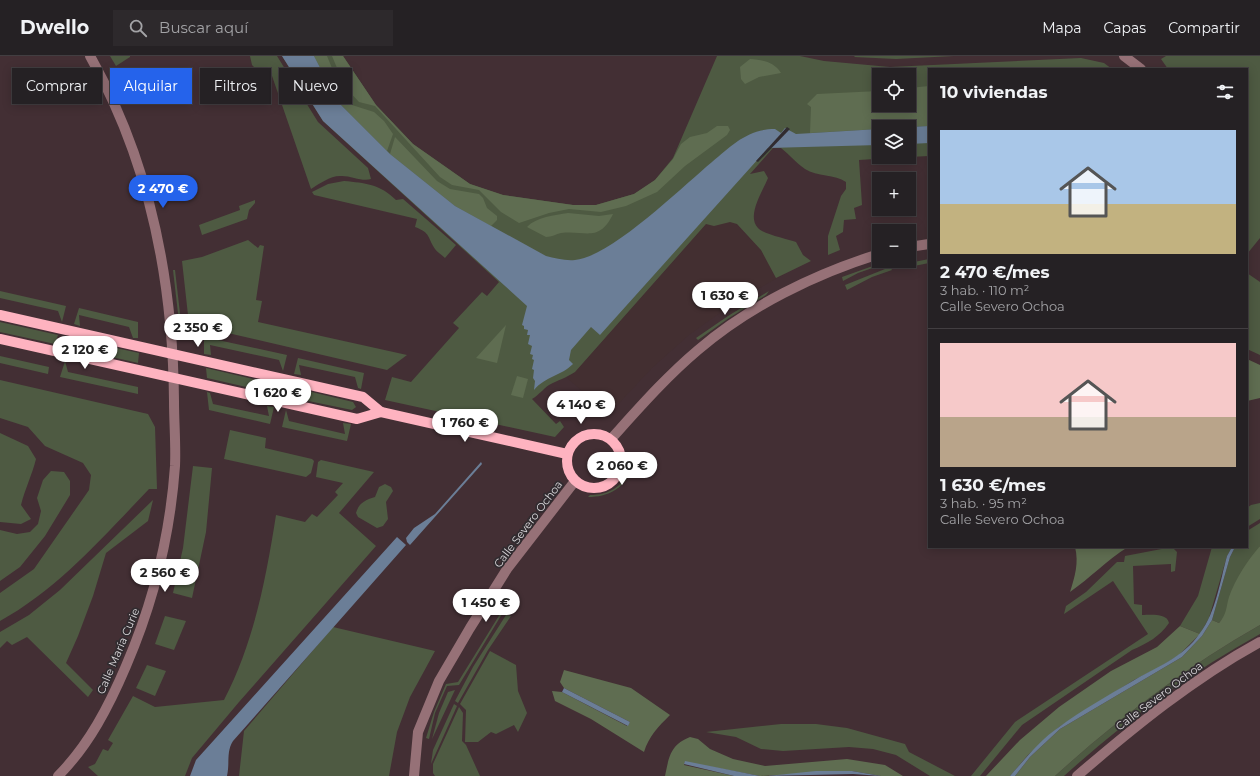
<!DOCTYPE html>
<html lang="es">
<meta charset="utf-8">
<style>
body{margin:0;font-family:Montserrat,sans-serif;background:#2d292c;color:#f1f3f6;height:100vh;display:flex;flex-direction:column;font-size:15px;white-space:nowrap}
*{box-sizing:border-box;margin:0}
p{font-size:13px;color:#a3a3a6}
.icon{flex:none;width:22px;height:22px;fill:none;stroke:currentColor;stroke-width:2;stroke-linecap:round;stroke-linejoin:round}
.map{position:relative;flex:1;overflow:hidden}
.sheet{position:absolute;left:928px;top:12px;width:320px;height:480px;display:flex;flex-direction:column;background:#252124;border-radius:0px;box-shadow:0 2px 10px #0003,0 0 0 1px #423e41}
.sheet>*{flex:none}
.hud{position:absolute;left:12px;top:12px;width:380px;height:36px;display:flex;gap:8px}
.controls{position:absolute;left:872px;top:12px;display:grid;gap:8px}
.controls a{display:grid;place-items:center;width:44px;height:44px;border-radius:0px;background:#252124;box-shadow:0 2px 10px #0003,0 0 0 1px #423e41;font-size:20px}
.price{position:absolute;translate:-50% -34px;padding:0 9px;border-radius:14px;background:#fff;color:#222;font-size:13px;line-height:26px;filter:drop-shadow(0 1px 2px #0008)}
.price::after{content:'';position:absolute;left:50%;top:24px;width:12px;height:9px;margin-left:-6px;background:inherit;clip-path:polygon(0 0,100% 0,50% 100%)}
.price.current{background:#2563eb;color:#fff}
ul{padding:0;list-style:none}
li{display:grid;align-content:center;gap:8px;height:212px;padding:0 12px}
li+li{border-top:1px solid #423e41}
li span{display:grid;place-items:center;height:124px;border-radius:0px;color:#555}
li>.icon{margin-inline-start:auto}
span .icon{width:72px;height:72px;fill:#fffc;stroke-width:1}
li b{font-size:17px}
h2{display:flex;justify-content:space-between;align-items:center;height:48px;padding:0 12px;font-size:17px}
.pill{padding:0 14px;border-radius:0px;background:#252124;box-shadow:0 2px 10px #0003,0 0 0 1px #423e41;font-size:14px;line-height:36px}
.pill.current{background:#2563eb;color:#fff}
header{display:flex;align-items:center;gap:24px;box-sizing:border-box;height:56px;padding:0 20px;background:#252124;border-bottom:1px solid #423e41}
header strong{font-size:19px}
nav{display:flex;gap:22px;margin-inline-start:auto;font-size:14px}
.search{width:280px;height:36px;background:#2d292c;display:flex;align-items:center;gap:10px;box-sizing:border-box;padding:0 14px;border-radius:0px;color:#a3a3a6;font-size:15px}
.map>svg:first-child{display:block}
.commercial{fill:#432f34;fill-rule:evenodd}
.education{fill:#432f31}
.green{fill:#4e5a42;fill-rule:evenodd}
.forest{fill:#5f6d51}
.water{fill:#6b7e97}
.pier{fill:#312c30}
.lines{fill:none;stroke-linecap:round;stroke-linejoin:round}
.minor{stroke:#967177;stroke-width:10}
.major{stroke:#feb3c0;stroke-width:10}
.labels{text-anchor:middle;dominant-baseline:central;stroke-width:3.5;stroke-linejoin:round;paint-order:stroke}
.street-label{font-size:11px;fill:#dbd8db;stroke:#312c30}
</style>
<header>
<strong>Dwello</strong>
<div class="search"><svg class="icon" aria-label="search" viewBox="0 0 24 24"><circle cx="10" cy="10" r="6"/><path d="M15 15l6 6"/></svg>Buscar aquí</div>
<nav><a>Mapa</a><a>Capas</a><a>Compartir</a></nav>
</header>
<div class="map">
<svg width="1260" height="720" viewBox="0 0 1260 720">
<rect width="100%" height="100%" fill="#312c30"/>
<!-- commercial -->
<path class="commercial" d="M 0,0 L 1260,0 L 1260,720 L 0,720 ZM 929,13 L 1247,13 L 1247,491 L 929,491 ZM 879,19 L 909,19 L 909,49 L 879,49 ZM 879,71 L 909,71 L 909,101 L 879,101 ZM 879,123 L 909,123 L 909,153 L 879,153 ZM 879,175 L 909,175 L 909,205 L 879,205 Z"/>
<!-- education -->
<path class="education" d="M 721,151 L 732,161 L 738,170 L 784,218 L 734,247 L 689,279 L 652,312 L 609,358 L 567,322 L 575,316 Z"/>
<!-- green -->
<g class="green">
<path d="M 110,0 L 130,0 L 130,1 L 116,10 Z"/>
<path d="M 250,0 L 277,0 L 318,66 L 368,112 L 371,123 C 362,126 350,119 340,120 C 330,120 319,128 311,133 L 271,17 L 263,20 L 252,9 Z"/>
<path d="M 282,0 L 343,0 L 376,49 L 413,88 L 470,128 L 503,139 L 573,149 L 596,149 L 634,138 L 655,124 L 673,102 L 717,0 L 800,0 L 824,5 L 890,11 L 1081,2 L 1104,7 L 1112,13 L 929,13 L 929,100 L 909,101 L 909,71 L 879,71 L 879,101 L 905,101 L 859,104 L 862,149 L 854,152 L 856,163 L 844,164 L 843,176 L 836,180 L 840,194 L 828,199 L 828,180 L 841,140 L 846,133 L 846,126 C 835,118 817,121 805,113 C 796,107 789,98 781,92 L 773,92 L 750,118 L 764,115 L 768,122 C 763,135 746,160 758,172 C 763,178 788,183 796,186 L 803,199 L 811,205 L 776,222 L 761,194 L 737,168 L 730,166 L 714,170 L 706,168 L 575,316 C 566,322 558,324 549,329 C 543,333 539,339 532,343 L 556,368 L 560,365 L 564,371 L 555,381 L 385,344 L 392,321 L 411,326 L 459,272 L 453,267 L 482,236 L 487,240 L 499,226 L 323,65 ZM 879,19 L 909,19 L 909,49 L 879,49 Z"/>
<path d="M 855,0 L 954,0 L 896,3 L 854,1 Z"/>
<path d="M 1166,0 L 1260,0 L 1260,182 L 1247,198 L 1247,13 L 1168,13 L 1161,3 Z"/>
<path d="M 344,125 C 365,127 380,128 396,144 L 403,143 L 456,189 L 445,202 C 442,199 437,196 435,193 C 427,181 431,177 415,171 L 417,163 L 314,139 L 312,136 L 328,128 Z"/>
<path d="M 255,144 L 255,147 L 249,154 L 247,163 L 202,179 L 199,169 L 240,154 L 239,150 Z"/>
<path d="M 248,184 L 258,192 L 260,189 L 264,190 L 256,244 L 262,245 L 258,266 L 407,299 L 387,314 L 189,268 L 182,205 L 202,201 Z"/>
<path d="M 929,203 L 929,207 L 904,212 L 904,208 Z"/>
<path d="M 884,206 L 887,207 L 858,217 L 843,225 L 842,221 Z"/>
<path d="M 890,211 L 892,214 L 872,221 L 847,234 L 845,229 Z"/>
<path d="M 173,214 L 175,214 L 181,266 L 179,266 Z"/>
<path d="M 1247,217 L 1260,226 L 1260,299 L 1247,293 Z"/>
<path d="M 0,235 L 66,250 L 62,266 L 58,255 L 0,242 Z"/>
<path d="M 769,235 L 766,239 L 729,262 L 698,284 L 696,282 L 728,260 Z"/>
<path d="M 79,252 L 138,266 L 138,282 L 133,282 L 129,271 L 79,259 L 80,270 L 74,268 Z"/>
<path d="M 0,266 L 58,279 L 55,288 L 0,276 Z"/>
<path d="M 204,281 L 287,299 L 283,315 L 279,304 L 210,289 L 211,299 L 204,298 Z"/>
<path d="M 70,282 L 139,297 L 138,307 L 68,291 Z"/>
<path d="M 0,300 L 49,311 L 48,318 L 0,307 Z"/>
<path d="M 298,302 L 364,317 L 361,333 L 358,332 L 355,321 L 299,309 L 301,319 L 294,318 Z"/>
<path d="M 65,305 L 68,316 L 138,331 L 138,338 L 60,321 Z"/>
<path d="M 206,312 L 279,329 L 277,338 L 207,322 Z"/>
<path d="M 0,324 L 148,358 L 155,371 L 157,433 L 149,433 C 103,481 58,533 0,565 L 0,537 L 34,513 L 89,434 L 91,419 L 83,407 L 45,390 L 28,371 L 0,362 Z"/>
<path d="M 291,331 L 353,346 L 356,351 L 352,354 L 289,341 Z"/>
<path d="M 207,336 L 210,337 L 213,348 L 269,360 L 267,350 L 274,351 L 270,368 L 209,354 Z"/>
<path d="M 286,354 L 289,365 L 345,378 L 343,367 L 351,368 L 347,385 L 282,371 Z"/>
<path d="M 230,374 L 266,382 L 265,392 L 312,403 L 314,405 L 311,417 L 306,421 L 224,403 Z"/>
<path d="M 0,377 L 28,390 L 36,403 C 32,419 25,433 21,449 L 31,463 L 21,468 L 0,466 Z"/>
<path d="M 321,404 L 374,416 L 339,457 L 376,490 L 239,646 L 192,702 L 185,720 L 98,720 L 88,711 L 95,708 L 103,693 L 108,695 L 113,687 L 108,684 L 133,640 L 155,651 L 224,644 C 254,586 266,523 276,459 L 305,466 L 312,458 L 317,461 L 338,439 L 335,436 L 343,427 L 316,421 L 318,406 Z"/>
<path d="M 193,410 L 212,412 L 206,476 L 192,542 L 173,537 L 183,492 Z"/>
<path d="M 629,414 L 631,415 C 623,433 608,441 588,441 L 590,439 C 609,439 622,431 629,414 Z"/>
<path d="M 51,415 L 64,416 L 70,425 L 70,439 L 45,480 L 20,511 L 0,525 L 0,474 L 17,478 L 30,476 L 38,468 L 41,455 L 37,442 L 43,424 Z"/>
<path d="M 385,428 L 391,431 L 393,435 L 386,446 L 388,463 L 383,470 L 377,472 L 358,461 L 356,457 C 359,447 365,444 375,441 L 379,431 Z"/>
<path d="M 153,444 L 148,465 L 106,497 L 93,540 L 78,580 L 66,607 L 93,634 L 88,641 L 27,581 L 12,589 L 7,585 L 0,592 L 0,576 L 29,559 L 60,534 Z"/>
<path d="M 1260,447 L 1260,463 L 1247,471 L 1247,452 L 1251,449 Z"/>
<path d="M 1260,467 L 1260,490 L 1230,541 L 1226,559 L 1219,567 L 1212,564 L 1230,501 L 1235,491 L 1247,491 L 1247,475 Z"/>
<path d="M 1172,491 L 1177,496 L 1175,515 L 1171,516 L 1171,508 L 1133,510 L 1134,548 L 1142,549 L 1142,559 C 1151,559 1167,557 1169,567 C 1159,581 1148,587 1132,594 L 1022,669 L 980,720 L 971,720 L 1015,666 L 1148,578 L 1113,525 L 1064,558 L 1066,550 L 1086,536 L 1117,506 L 1124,506 L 1125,500 Z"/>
<path d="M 1212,491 L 1232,491 L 1227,500 L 1209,562 L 1200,578 L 1180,570 L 1198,540 Z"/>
<path d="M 500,558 L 502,558 L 459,629 L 447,630 L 435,657 L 429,683 L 426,682 L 434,656 L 446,628 L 458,626 Z"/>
<path d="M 506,559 L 511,560 L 488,594 L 458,647 L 455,645 L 473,611 Z"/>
<path d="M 165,560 L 186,565 L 174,594 L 155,588 Z"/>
<path d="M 1260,569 L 1260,578 C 1189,617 1124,666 1064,720 L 1055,720 C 1118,663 1186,611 1260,569 Z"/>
<path d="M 333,571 L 435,595 L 410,641 L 397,676 L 389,720 L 239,720 L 244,675 Z"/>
<path d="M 490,595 L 516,609 L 518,635 L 527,657 L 518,676 L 514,669 L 496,678 L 491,676 L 478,686 L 465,686 L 466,654 L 460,648 Z"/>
<path d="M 147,609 L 166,615 L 155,640 L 136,632 Z"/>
<path d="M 455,634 L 432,683 L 439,657 L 448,636 Z"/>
<path d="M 454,648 L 457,650 L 431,708 L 433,694 Z"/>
<path d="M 459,651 L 463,657 L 462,685 L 466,689 L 480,720 L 435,720 L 433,717 L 433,708 Z"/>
<path d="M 781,668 L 816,668 L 847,672 L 905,688 L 909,696 L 955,720 L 930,720 L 896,699 L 873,693 L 849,691 L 783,695 L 761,693 L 736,681 L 706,676 Z"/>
</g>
<!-- forest -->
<g class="forest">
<path d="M 314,0 L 327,0 L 341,34 L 352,49 L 374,56 L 384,65 L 393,78 L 387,95 L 338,46 Z"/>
<path d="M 332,0 L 343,0 L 376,49 L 413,88 L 470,128 L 503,139 L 573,149 L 596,149 L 634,138 L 655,124 L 673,103 L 681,88 L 690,81 L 707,77 L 717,70 L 728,70 L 730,74 L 727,79 L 685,110 L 657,136 L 626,150 L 601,156 L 569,153 L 549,157 L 519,167 L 501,156 L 479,134 L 452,129 L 440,121 L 375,50 L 359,46 L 345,31 Z"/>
<path d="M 750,3 C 763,4 774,6 781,17 L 759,21 L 745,28 L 741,23 L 740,11 Z"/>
<path d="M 929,30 L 929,70 L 879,71 L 879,73 L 810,77 L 811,51 L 807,48 L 817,38 L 879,35 L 879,49 L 909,49 L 909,32 Z"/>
<path d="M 395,81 L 437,125 L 450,133 L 479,138 L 483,142 L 487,152 L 497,160 L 497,164 L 491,170 L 455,150 L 390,98 Z"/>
<path d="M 568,157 L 599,160 L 613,158 C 599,187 586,174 561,177 C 556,178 552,181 546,181 L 527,171 C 536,161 555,159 568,157 Z"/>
<path d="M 506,269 L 497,307 L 476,302 Z"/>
<path d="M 1247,303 L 1260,309 L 1260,342 L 1247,345 Z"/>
<path d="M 517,320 L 528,323 L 523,342 L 511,339 Z"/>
<path d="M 1260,490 L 1260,569 C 1186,611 1118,663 1055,720 L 1015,720 L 1030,701 L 1060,673 L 1182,601 L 1202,580 L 1212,564 L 1219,567 C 1227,558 1226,551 1229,541 C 1235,523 1248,504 1260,490 Z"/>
<path d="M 1075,491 L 1128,491 C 1107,504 1090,522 1070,536 C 1075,520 1079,507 1075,491 Z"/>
<path d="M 1180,570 L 1200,578 L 1179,599 L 1158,612 L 1134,624 L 1059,671 L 1028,699 L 1010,720 L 986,720 L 1020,684 L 1059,651 L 1111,615 L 1157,591 Z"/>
<path d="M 564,614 L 631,632 L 670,659 C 658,671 649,680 644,696 L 591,663 L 555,645 L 552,635 L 562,636 L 627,670 L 630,666 L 564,632 L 560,626 Z"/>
<path d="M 690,681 L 698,683 L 710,693 L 733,703 L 765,710 L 847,703 L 885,709 L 903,720 L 881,720 L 852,715 L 760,720 L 685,706 L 684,709 L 734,720 L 665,720 C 669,701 670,689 690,681 Z"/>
</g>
<!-- water -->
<g class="water">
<path d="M 282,0 L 314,0 L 338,46 L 390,98 L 455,150 L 546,200 C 555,202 565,205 575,204 C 611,201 683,130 712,106 C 732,89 748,73 775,73 L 781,77 L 785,72 L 796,78 L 879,73 L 879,89 L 768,92 L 600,279 L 591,271 L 571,294 L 569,304 L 573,308 C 561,320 546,320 534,334 L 535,325 L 533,322 L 534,314 L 532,313 L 534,304 L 532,303 L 533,299 L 530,298 L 532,290 L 528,288 L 530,279 L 527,279 L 528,274 L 524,273 L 524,270 L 522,269 L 527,250 L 323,65 Z"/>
<path d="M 929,70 L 929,87 L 909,88 L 909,71 Z"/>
<path d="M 481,406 L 482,408 L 410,489 L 407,486 L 406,482 L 414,472 L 435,458 Z"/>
<path d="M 397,481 L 406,489 L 233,685 C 226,696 230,707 227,720 L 190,720 L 196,704 Z"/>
<path d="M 1232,491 L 1235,491 L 1230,501 L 1212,564 L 1202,580 L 1182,601 L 1060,673 L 1030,701 L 1015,720 L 1010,720 C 1025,703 1040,684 1059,671 C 1082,654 1107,640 1131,626 C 1156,611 1183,602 1200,577 C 1216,556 1220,525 1227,500 Z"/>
<path d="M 564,632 L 630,666 L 628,670 L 562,636 Z"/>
<path d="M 685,705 L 760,720 L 734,720 L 684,708 Z"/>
<path d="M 816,715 L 852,715 L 881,720 L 853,718 L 767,720 Z"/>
</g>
<!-- pier -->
<path class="pier" d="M 787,71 L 790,73 L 758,106 L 756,105 Z"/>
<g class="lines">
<!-- minor -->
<g class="minor">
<path d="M 1124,0 L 1141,13"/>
<path d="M 909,191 L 929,188"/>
<path d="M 611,383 C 639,352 666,321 698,294 C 749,250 815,218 879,198"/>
<path d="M 58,720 C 89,689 109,650 126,610 C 154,545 170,481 175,410 C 176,389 174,367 174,345 C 173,224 150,106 90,0"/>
<path d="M 414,720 L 418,676 L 439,625 L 470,572 L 507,513 L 575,425"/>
<path d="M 1077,720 C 1134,671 1194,622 1260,586"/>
</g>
<!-- major -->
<g class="major">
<path d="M 0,259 L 363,341 L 381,356 L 567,398"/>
<path d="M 0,283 L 357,363 L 381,356"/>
<circle cx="594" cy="405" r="27"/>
</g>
</g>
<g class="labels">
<!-- street labels -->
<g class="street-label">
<text transform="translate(528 468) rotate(-53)">Calle Severo Ochoa</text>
<text transform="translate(118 595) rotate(-67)">Calle María Curie</text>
<text transform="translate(1159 640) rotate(-37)">Calle Severo Ochoa</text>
</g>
</g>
</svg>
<div class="controls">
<a><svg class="icon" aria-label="locate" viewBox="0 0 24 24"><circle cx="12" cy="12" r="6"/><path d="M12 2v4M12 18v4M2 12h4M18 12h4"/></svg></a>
<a><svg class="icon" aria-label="layers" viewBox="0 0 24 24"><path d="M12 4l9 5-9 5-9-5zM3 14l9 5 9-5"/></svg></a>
<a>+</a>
<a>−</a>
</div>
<b class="price current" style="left:163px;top:153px">2 470 €</b>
<b class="price" style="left:725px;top:260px">1 630 €</b>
<b class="price" style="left:198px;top:292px">2 350 €</b>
<b class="price" style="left:85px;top:314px">2 120 €</b>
<b class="price" style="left:278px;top:357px">1 620 €</b>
<b class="price" style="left:581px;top:369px">4 140 €</b>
<b class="price" style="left:465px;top:387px">1 760 €</b>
<b class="price" style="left:622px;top:430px">2 060 €</b>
<b class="price" style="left:165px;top:537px">2 560 €</b>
<b class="price" style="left:486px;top:567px">1 450 €</b>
<div class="hud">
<a class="pill">Comprar</a>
<a class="pill current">Alquilar</a>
<a class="pill">Filtros</a>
<a class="pill">Nuevo</a>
</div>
<section class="sheet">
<h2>10 viviendas<svg class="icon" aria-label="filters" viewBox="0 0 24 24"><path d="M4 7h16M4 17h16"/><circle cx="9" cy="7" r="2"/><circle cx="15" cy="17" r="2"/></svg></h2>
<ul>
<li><span style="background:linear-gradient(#a9c7e8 60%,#c2b280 0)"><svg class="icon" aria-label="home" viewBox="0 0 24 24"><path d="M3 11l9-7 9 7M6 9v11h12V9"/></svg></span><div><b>2 470 €/mes</b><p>3 hab. · 110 m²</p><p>Calle Severo Ochoa</p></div></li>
<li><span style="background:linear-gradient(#f6c9c9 60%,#b9a48a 0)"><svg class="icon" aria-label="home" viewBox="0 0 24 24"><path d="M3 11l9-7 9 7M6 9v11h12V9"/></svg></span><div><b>1 630 €/mes</b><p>3 hab. · 95 m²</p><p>Calle Severo Ochoa</p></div></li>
</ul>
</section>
</div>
